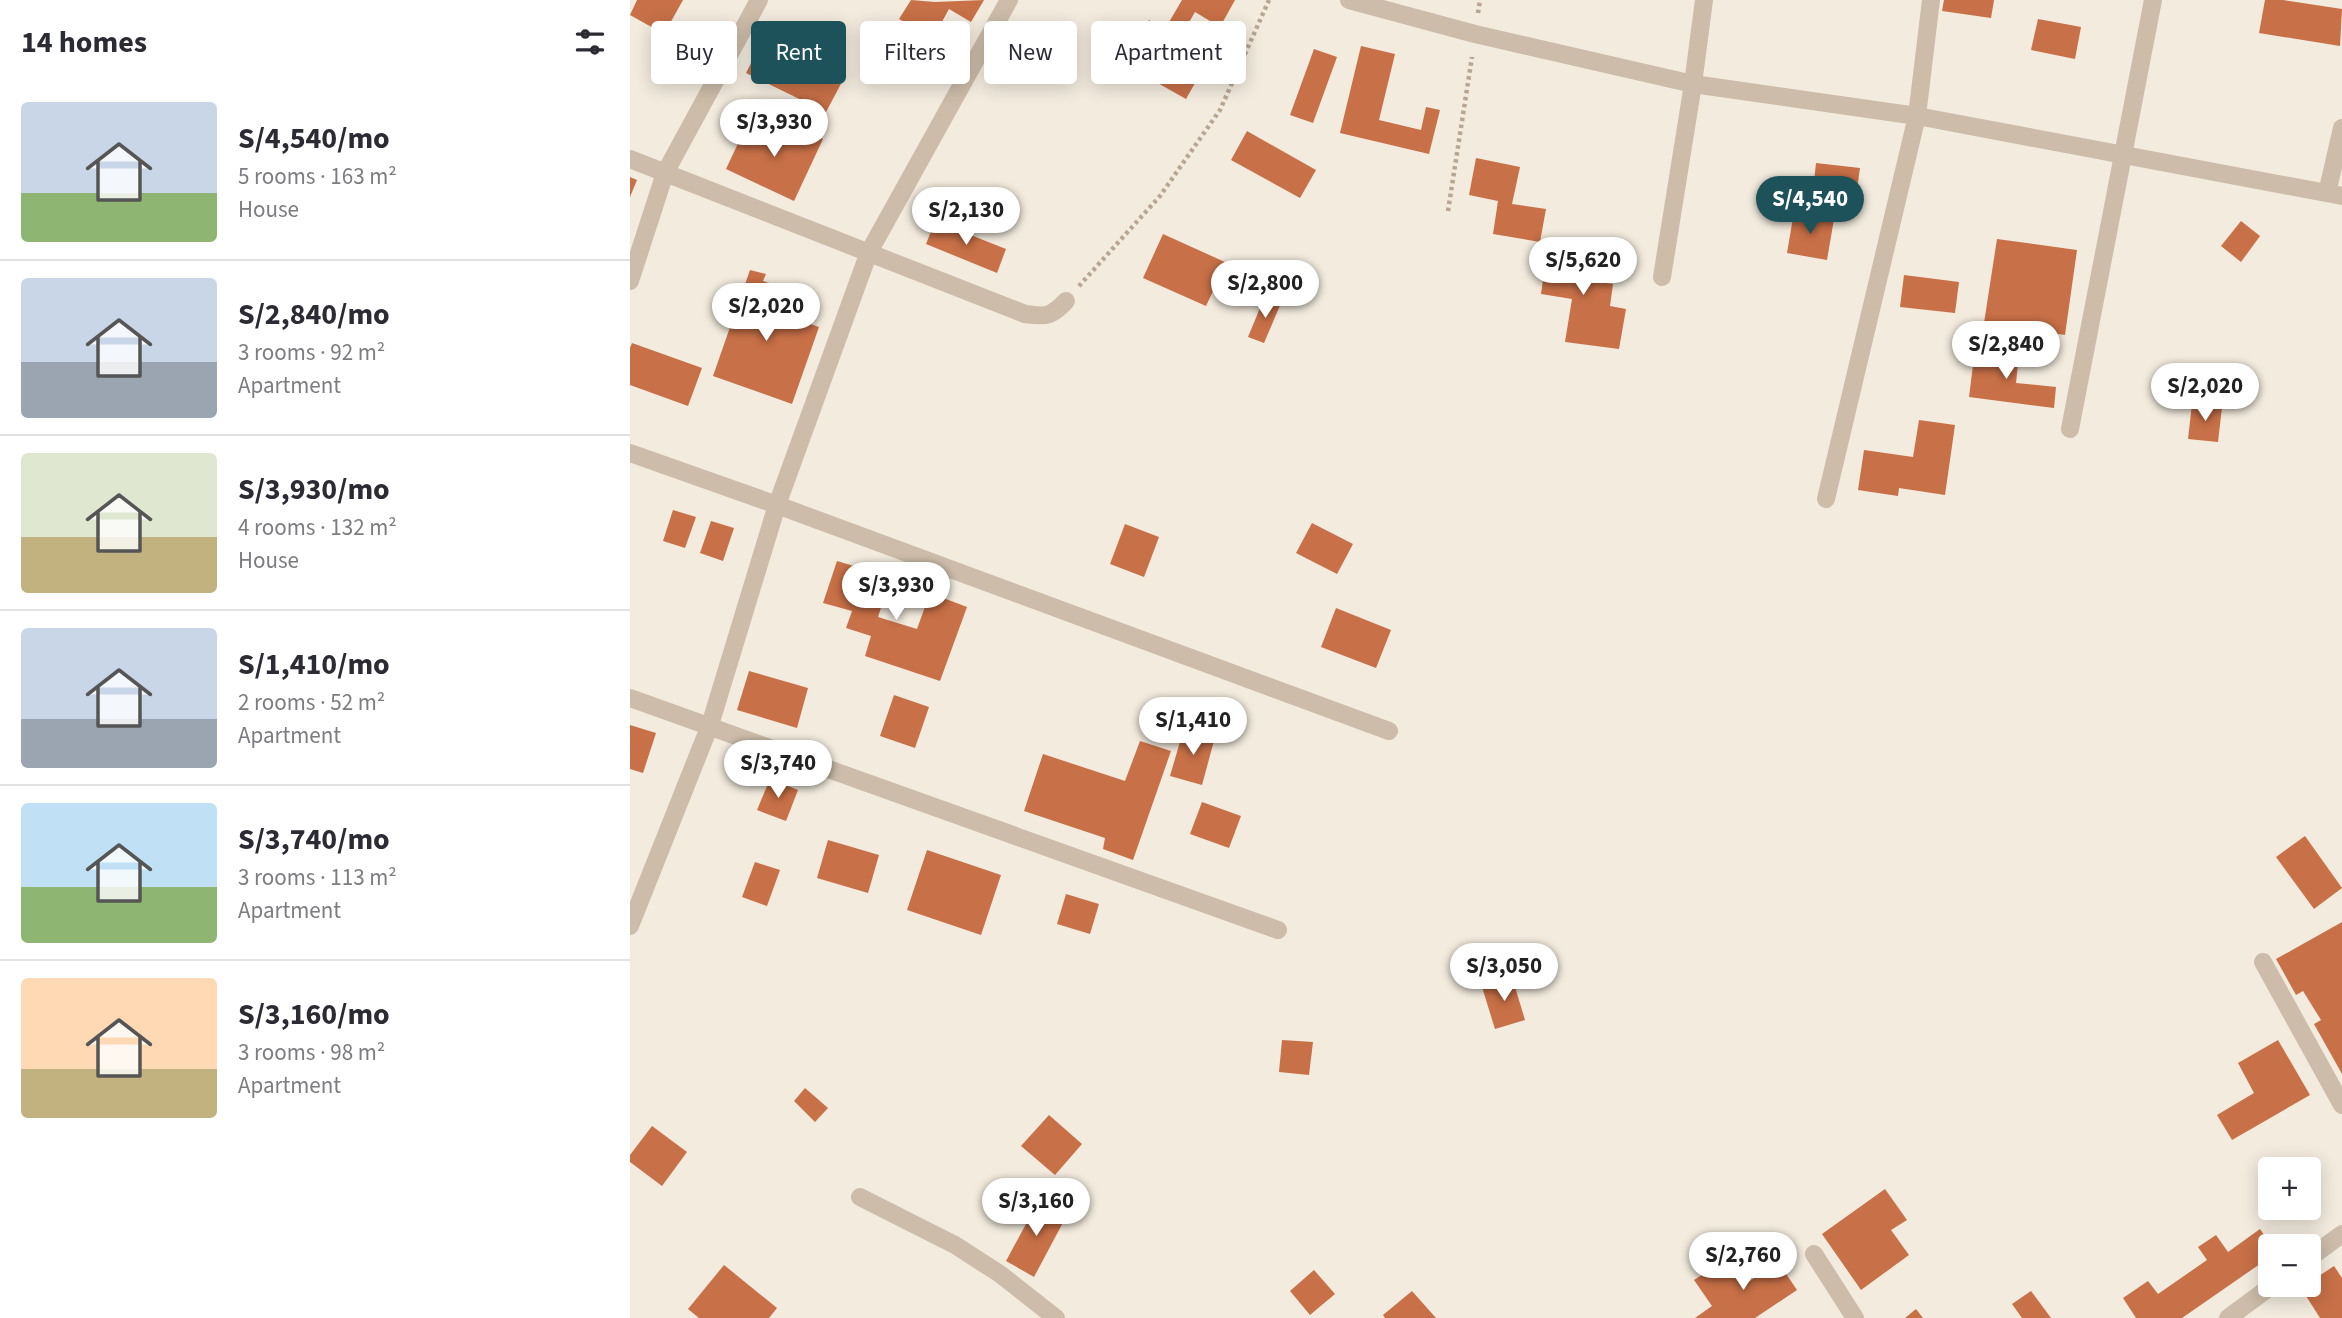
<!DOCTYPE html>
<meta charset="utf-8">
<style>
body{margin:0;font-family:"Source Sans 3",sans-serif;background:#f7f7f7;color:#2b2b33;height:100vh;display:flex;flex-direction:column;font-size:26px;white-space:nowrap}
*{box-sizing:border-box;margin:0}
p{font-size:23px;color:#7c7c81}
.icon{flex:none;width:38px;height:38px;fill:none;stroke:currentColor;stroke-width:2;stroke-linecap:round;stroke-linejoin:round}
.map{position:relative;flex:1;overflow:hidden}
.panel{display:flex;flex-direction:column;background:#fff;width:630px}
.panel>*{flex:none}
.banner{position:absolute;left:21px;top:21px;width:665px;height:63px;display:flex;gap:14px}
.buttons{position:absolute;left:1628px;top:1157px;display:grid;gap:14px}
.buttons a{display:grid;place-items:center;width:63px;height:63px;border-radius:7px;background:#fff;box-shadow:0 4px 18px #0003;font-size:35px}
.price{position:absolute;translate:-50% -60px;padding:0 16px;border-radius:24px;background:#fff;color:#222;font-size:23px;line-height:46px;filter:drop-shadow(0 2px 4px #0008)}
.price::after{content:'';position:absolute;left:50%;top:42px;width:21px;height:16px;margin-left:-10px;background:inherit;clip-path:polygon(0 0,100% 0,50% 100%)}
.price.on{background:#1e525b;color:#fff}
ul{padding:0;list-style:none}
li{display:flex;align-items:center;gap:21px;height:175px;padding:0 21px}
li+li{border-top:2px solid #e1e1e2}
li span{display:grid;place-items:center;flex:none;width:196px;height:140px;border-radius:7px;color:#555}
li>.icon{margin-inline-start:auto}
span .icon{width:84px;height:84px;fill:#fffc;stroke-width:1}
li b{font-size:30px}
h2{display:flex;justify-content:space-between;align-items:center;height:84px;padding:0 21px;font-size:30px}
.pill{padding:0 24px;border-radius:7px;background:#fff;box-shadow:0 4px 18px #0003;font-size:24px;line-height:63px}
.pill.on{background:#1e525b;color:#fff}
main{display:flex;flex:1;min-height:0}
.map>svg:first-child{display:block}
.building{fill:#c87047}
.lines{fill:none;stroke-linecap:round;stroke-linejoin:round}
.path{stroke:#b8a693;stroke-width:4.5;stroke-dasharray:3.5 3.5;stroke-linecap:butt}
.street{stroke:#ccbca9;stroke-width:18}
</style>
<main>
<section class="panel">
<h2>14 homes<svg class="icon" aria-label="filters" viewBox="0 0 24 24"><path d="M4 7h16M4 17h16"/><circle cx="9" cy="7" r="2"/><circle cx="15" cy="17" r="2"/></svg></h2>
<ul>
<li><span style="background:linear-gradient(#c9d6e8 65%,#8fb573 0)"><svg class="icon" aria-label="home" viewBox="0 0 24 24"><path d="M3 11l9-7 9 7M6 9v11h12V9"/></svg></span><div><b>S/4,540/mo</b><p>5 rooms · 163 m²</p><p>House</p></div></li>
<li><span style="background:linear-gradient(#c9d6e8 60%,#9aa5b1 0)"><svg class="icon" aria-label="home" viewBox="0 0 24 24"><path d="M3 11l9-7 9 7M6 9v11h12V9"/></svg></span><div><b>S/2,840/mo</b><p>3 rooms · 92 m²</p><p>Apartment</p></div></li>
<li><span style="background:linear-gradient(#dfe7d0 60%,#c2b280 0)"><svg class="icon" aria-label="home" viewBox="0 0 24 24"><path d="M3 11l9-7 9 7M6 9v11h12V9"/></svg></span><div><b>S/3,930/mo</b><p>4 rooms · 132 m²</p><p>House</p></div></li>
<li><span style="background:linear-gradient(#c9d6e8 65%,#9aa5b1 0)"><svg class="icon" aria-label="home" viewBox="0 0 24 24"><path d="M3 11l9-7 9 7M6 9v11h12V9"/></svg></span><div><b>S/1,410/mo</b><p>2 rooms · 52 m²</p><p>Apartment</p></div></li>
<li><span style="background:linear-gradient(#bfe0f5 60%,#8fb573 0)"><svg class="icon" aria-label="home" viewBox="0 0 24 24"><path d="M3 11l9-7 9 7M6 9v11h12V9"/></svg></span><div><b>S/3,740/mo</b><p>3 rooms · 113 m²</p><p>Apartment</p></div></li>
<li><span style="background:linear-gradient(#ffd9b3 65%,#c2b280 0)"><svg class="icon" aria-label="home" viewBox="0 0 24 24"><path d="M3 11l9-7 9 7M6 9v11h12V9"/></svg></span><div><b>S/3,160/mo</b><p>3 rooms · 98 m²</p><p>Apartment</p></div></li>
</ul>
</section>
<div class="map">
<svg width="1712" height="1318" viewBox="0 0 1712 1318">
<rect width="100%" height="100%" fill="#f3ebde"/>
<!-- building -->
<g class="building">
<path d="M 7,0 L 53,0 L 34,34 L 0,15 Z"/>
<path d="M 281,0 L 305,2 L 354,0 L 341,22 L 319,9 L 303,38 L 269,19 Z"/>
<path d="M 552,0 L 605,0 L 590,27 L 565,12 L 546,45 L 577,62 L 556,99 L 494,64 L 519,20 L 535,29 Z"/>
<path d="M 1314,0 L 1364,0 L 1361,18 L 1312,11 Z"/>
<path d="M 1635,0 L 1653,0 L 1712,9 L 1710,46 L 1629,33 Z"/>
<path d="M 1408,19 L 1451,27 L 1445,59 L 1401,50 Z"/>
<path d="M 132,41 L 213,80 L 196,112 L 116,73 Z"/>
<path d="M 731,46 L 765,54 L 749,120 L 791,130 L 796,107 L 810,110 L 799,154 L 710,133 Z"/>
<path d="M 684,49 L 707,57 L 683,123 L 660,115 Z"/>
<path d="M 119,120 L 165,142 L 172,129 L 193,139 L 164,201 L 96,169 Z"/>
<path d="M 617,131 L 686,170 L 670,198 L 601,160 Z"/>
<path d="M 846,158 L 890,167 L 882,204 L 916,209 L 910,242 L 863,234 L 868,201 L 839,195 Z"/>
<path d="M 1186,163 L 1230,168 L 1226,196 L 1183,191 Z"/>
<path d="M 0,177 L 7,180 L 0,197 Z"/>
<path d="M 1164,212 L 1204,219 L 1197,260 L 1157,253 Z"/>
<path d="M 305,221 L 376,249 L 367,273 L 296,244 Z"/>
<path d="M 1611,221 L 1630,236 L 1611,262 L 1591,246 Z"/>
<path d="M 533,234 L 628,277 L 617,301 L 585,287 L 576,306 L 513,278 Z"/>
<path d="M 1367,239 L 1447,250 L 1435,335 L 1354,323 Z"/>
<path d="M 918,244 L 969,252 L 964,281 L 983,284 L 980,306 L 996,309 L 989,349 L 935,342 L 942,299 L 911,294 Z"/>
<path d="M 120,270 L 136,274 L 133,281 L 160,290 L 152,314 L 189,327 L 162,404 L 83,376 Z"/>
<path d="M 1274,275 L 1329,282 L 1325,313 L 1270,307 Z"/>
<path d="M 635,296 L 651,303 L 634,343 L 618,337 Z"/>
<path d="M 2,343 L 72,368 L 58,406 L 0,385 L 0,348 Z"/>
<path d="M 1345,349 L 1389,354 L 1386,383 L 1426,387 L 1424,408 L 1339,397 Z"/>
<path d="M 1562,404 L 1592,407 L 1588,442 L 1558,439 Z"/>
<path d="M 1289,420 L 1325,425 L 1315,495 L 1269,488 L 1268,496 L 1228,490 L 1234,450 L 1283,457 Z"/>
<path d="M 43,510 L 66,517 L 55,548 L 33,541 Z"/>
<path d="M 81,521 L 104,528 L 93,561 L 70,553 Z"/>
<path d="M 682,523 L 723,544 L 707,574 L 666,553 Z"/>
<path d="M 495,524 L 529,537 L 514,577 L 480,564 Z"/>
<path d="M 207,561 L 261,577 L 248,617 L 287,629 L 300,593 L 337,607 L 310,681 L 235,656 L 241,636 L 216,628 L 222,611 L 193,603 Z"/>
<path d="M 706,608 L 761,630 L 746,668 L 691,647 Z"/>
<path d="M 119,671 L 178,688 L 167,728 L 107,710 Z"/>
<path d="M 264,695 L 299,707 L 285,748 L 250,736 Z"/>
<path d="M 0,725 L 26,733 L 13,773 L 0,769 Z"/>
<path d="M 554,728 L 585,737 L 572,785 L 540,776 Z"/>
<path d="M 510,741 L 541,751 L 503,860 L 473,849 L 475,838 L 394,811 L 413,754 L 495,781 Z"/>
<path d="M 140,779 L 168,790 L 156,821 L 127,810 Z"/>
<path d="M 572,802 L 611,816 L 599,848 L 560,834 Z"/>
<path d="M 1675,836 L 1712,888 L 1684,909 L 1646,857 Z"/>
<path d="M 198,840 L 249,855 L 238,893 L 187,878 Z"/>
<path d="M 297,850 L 371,875 L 351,935 L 277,910 Z"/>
<path d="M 125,862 L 150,870 L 137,906 L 112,897 Z"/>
<path d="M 436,894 L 469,904 L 460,934 L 427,924 Z"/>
<path d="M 1712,922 L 1712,1074 L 1684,1024 L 1691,1020 L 1673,991 L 1666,995 L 1646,959 Z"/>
<path d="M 882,977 L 895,1020 L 865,1029 L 852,987 Z"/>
<path d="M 652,1040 L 683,1042 L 679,1075 L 649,1072 Z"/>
<path d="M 1648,1040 L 1680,1095 L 1602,1140 L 1587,1115 L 1624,1093 L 1608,1063 Z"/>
<path d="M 175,1088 L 198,1108 L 185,1122 L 164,1101 Z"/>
<path d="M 419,1115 L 452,1144 L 425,1175 L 391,1146 Z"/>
<path d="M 22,1126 L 57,1152 L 32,1186 L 0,1162 L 0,1155 Z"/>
<path d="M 1255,1189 L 1277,1220 L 1261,1230 L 1279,1255 L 1231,1290 L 1192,1234 Z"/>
<path d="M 409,1200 L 437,1215 L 404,1277 L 376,1261 Z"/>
<path d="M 1630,1229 L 1642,1246 L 1640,1246 L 1640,1257 L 1552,1318 L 1506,1318 L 1493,1298 L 1518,1281 L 1528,1294 L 1577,1260 L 1568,1247 L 1586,1235 L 1598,1252 Z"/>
<path d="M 1097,1259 L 1114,1285 L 1148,1262 L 1167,1290 L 1125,1318 L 1065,1318 L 1082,1306 L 1064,1280 Z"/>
<path d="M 94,1265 L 147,1308 L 139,1318 L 69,1318 L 58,1309 Z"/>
<path d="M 1704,1266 L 1712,1278 L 1712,1318 L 1690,1318 L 1671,1288 Z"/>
<path d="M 684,1270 L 705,1294 L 680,1315 L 660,1291 Z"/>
<path d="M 782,1291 L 806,1318 L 755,1318 L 753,1315 Z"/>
<path d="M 1401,1291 L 1421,1318 L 1392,1318 L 1382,1304 Z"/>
<path d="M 1286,1309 L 1293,1318 L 1275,1318 Z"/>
</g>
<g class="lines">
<!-- path -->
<g class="path">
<path d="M 848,13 L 850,0"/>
<path d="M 818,211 L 842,57"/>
<path d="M 449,286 L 530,196 L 590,110 L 639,0"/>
</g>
<!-- street -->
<g class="street">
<path d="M 719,0 L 845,34 L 1063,84 L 1287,116 L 1712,196"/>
<path d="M 0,159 L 395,314 C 416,317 421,317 436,301"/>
<path d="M 1697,193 L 1712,128"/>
<path d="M 1032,277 L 1063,84 L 1074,0"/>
<path d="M 0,281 L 35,173 L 129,0"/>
<path d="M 1440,429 L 1523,0"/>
<path d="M 0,453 L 147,505 L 759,731"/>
<path d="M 1196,499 L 1287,116 L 1301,0"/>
<path d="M 0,698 L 648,930"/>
<path d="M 0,926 L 80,725 L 147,505 L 239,252 L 379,0"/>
<path d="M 1633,962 L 1712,1105"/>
<path d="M 230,1197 L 325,1245 L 370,1274 L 426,1318"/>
<path d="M 1184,1254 L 1225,1318"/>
<path d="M 1678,1259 L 1712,1234"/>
<path d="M 1598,1318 L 1644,1284"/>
</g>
</g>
</svg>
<div class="buttons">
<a>+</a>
<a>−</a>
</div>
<b class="price" style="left:144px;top:159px">S/3,930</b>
<b class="price on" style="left:1180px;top:236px">S/4,540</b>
<b class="price" style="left:336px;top:247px">S/2,130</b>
<b class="price" style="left:953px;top:297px">S/5,620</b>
<b class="price" style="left:635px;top:320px">S/2,800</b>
<b class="price" style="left:136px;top:343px">S/2,020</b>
<b class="price" style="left:1376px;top:381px">S/2,840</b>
<b class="price" style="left:1575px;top:423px">S/2,020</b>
<b class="price" style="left:266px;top:622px">S/3,930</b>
<b class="price" style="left:563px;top:757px">S/1,410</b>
<b class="price" style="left:148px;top:800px">S/3,740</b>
<b class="price" style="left:874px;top:1003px">S/3,050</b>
<b class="price" style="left:406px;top:1238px">S/3,160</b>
<b class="price" style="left:1113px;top:1292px">S/2,760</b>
<div class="banner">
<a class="pill">Buy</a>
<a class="pill on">Rent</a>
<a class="pill">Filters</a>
<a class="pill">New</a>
<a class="pill">Apartment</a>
</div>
</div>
</main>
